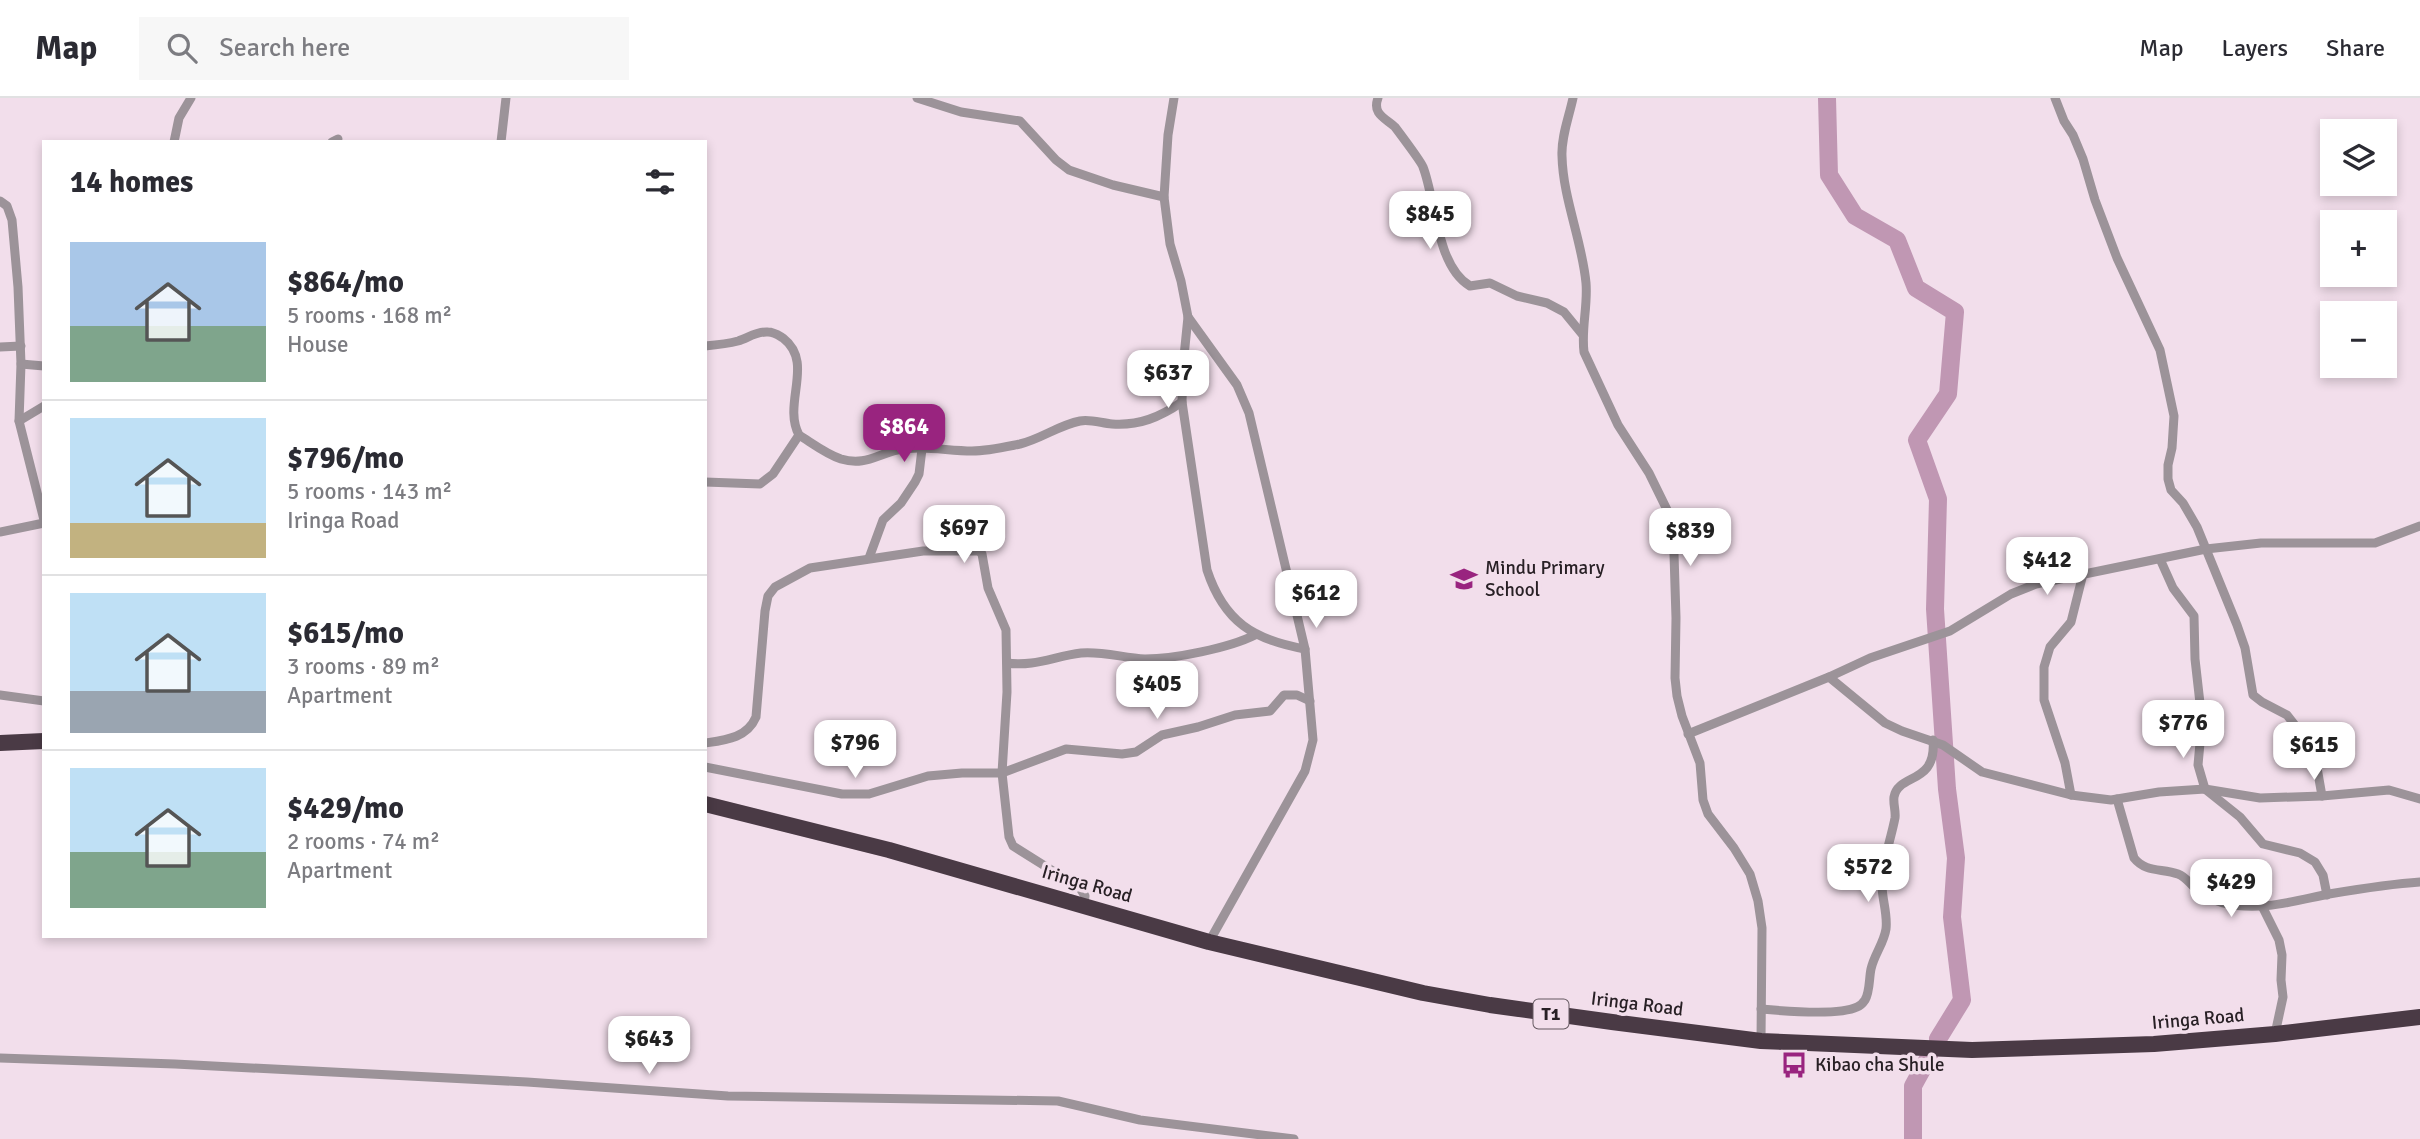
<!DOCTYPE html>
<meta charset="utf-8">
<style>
body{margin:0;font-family:Signika,sans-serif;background:#f7f7f7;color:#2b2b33;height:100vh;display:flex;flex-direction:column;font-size:26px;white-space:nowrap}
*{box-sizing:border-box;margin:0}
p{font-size:23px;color:#7c7c81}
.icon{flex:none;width:38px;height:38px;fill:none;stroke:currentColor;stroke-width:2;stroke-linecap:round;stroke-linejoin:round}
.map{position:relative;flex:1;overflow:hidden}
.sheet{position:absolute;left:42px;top:42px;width:665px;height:798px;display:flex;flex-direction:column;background:#fff;border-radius:0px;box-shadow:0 4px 10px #0003}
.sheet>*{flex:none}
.fabs{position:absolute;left:2320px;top:21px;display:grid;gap:14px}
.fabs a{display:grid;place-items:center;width:77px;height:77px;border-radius:0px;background:#fff;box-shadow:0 4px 10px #0003;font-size:35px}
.price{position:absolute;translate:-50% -60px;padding:0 16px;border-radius:14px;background:#fff;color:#222;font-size:23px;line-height:46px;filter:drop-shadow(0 2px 4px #0008)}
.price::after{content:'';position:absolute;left:50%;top:42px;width:21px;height:16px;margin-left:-10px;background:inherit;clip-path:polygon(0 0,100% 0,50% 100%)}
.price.on{background:#99247f;color:#fff}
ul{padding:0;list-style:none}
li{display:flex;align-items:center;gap:21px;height:175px;padding:0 28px}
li+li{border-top:2px solid #e1e1e2}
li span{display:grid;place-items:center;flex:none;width:196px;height:140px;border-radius:0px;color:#555}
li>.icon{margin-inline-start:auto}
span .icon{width:84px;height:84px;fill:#fffc;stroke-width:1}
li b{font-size:30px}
h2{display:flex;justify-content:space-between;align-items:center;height:84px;padding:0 28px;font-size:30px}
header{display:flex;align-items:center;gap:42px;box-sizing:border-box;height:98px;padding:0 35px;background:#fff;border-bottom:2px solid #e1e1e2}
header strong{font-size:33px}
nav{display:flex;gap:38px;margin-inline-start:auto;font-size:24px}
.search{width:490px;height:63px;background:#f7f7f7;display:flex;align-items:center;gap:18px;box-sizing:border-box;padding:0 24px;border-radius:0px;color:#7c7c81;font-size:26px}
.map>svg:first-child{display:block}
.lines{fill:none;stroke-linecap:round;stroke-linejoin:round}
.river{stroke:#c097b3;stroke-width:18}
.street{stroke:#9c9399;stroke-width:9}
.highway{stroke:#4a3a45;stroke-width:16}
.labels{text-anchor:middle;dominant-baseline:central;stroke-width:7;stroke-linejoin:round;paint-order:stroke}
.shield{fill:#f2deeb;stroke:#655960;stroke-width:2}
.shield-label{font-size:18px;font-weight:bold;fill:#282025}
.poi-label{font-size:19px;fill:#282025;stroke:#f2deeb;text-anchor:start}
.street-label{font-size:19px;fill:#282025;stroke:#f2deeb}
</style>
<header>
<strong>Map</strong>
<div class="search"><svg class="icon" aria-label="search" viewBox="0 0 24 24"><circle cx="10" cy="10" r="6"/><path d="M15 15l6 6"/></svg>Search here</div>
<nav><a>Map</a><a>Layers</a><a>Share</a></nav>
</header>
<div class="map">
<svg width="2420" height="1041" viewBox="0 0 2420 1041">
<rect width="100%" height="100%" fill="#f2deeb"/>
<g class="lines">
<!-- river -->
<g class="river">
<path d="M 1827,0 L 1829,77 L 1855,118 L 1897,142 L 1916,190 L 1955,214 L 1948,296 L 1917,342 L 1938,401 L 1935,511 L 1947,691 L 1956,760 L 1952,819 L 1962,902 L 1938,941"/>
<path d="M 1913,1041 L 1913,988 L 1929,959"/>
</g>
<!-- street -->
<g class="street">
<path d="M 917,0 L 961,14 L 1020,23 L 1056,62 L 1069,72 L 1113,87 L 1164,99"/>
<path d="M 1174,0 L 1168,37 L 1164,99 L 1170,146 L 1181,183 L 1188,219 L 1183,268 L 1182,304 L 1207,472 C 1224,524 1254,542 1305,551"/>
<path d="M 1378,0 C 1372,16 1385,20 1395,29 C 1398,33 1422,65 1423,69 C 1436,102 1436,168 1470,188 L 1490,185 L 1517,198 L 1547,205 L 1564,214 L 1582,236"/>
<path d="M 1573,0 C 1569,19 1561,39 1562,58 C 1563,101 1582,142 1586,185 C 1588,208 1581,231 1584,254 L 1618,327 L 1649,375 L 1673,424 L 1676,520 L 1675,580 L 1677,598 L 1682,618 L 1700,665 L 1703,702 L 1708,716 L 1734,750 L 1750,776 L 1758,803 L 1762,830 L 1761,943"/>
<path d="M 2055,0 L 2064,23 L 2073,37 L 2083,61 L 2095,102 L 2117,160 L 2160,252 L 2174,318 L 2172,350 L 2168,367 L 2168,381 L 2171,392 L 2183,405 L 2197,429 L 2237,527 L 2245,550 L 2253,597 L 2262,604 L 2287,617 L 2294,626 L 2316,664 L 2322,698"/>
<path d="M 174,44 L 179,20 L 191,0"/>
<path d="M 332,44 L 338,41"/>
<path d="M 501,44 L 506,0"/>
<path d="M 0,103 L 7,108 L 12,122 L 18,189 L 21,266 L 19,323 L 44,422"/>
<path d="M 1188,219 L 1237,287 L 1249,315 L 1305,551 L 1313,642 L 1305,673 L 1209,844"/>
<path d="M 705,248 C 716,247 727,246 738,243 C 748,240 757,233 768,234 C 774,234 778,237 783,240 C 815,265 782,305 799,337 C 812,345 826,356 841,361 C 864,368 876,357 897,352 C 922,347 947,353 972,353 C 988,353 1005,349 1020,346 C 1041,341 1059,327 1080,323 C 1090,321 1101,325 1112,326 C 1139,328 1160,319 1182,304"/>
<path d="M 0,249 L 21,248"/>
<path d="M 21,266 L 44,268"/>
<path d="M 19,323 L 44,308"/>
<path d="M 705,384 L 760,386 L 773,376 L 799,337"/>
<path d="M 0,434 L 44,425"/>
<path d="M 869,460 L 883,422 L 901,405 L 915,384 L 919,376 L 922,351"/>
<path d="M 2160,461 L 2173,490 L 2194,518 L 2195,561 L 2202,623 L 2198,667 L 2205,691 L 2240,719 L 2263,746 L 2300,755 L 2315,764 L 2323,777 L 2327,797"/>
<path d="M 1007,565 C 1034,569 1055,558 1081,555 C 1102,553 1124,560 1145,561 C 1174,561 1229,550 1255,537"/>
<path d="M 1829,579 L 1885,625 L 1902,633 L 1943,647 L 1982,674 L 2071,697 L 2111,702 L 2159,694 L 2205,691 L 2260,700 L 2322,698 L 2389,692 L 2420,701"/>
<path d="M 0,597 L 44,603"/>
<path d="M 1688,636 L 1829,579 L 1870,560 L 1950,533 L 2011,496 L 2036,486 L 2206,451 L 2261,445 L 2375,445 L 2420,428"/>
<path d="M 705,645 C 726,642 747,640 756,619 L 765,513 L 768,498 L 775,489 L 810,470 L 923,453 L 979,453 L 982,456 L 988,490 L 1006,532 L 1007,594 L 1002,675 L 1009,739 L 1013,748 L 1080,790 L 1085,798 L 1084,806"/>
<path d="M 705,669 L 842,696 L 869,696 L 928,678 L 962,675 L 1002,675 L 1066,651 L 1122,656 L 1136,654 L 1162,637 L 1198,629 L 1235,617 L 1270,613 L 1284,597 L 1297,597 L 1310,603"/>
<path d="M 2071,697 L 2065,665 L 2044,602 L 2044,569 L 2050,549 L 2071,524 L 2083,476"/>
<path d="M 2117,701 L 2134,760 C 2146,775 2162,770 2178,776 C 2186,779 2189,785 2195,790 C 2202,796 2213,802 2223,805 C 2259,814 2294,803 2329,796 C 2359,791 2389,786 2420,784"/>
<path d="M 2262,808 L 2279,842 L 2282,857 L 2281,882 L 2283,899 L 2275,936"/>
<path d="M 1761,911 C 1783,913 1839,918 1857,909 C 1860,908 1863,905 1865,902 C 1870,894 1869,880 1871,871 C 1874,857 1884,845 1886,831 C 1888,815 1881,799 1882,783 C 1883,761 1891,741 1895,720 C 1896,713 1893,706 1894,699 C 1898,675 1937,687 1933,642"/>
<path d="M 0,960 L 175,966 L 527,984 L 728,998 L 1058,1003 L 1140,1022 L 1294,1041"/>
</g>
<!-- highway -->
<g class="highway">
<path d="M 0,645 L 44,643"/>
<path d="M 705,706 L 889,752 L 1209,844 L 1423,895 L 1490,907 L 1612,924 L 1761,943 L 1972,952 L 2154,946 L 2275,936 L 2420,919"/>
</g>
</g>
<!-- icons -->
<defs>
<g id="school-bare" transform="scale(2.1)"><path d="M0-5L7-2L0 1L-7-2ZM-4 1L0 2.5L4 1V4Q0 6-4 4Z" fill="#99247f" stroke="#f2deeb" stroke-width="2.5" paint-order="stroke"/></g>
<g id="bus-bare" transform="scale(2.1)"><path d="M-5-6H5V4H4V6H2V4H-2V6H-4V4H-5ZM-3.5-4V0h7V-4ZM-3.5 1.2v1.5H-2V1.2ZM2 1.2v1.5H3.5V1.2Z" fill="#99247f" stroke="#f2deeb" stroke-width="2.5" paint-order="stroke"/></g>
</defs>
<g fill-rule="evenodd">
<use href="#school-bare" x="1464" y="481"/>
<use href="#bus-bare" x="1794" y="967"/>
</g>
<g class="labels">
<!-- shield labels -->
<rect class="shield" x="1533.5" y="901.5" width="35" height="29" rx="5"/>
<g class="shield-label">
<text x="1551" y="916">T1</text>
</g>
<!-- poi labels -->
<g class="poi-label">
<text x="1485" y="470">Mindu Primary<tspan x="1485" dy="22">School</tspan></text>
<text x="1815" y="967">Kibao cha Shule</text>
</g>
<!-- street labels -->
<g class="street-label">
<text transform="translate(1087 786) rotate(16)">Iringa Road</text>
<text transform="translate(1637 906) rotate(7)">Iringa Road</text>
<text transform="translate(2198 921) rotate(-5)">Iringa Road</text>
</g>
</g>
</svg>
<div class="fabs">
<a><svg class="icon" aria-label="layers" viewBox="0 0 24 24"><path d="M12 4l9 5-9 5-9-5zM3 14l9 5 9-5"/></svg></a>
<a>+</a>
<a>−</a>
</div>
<b class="price" style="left:1430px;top:153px">$845</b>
<b class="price" style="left:1168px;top:312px">$637</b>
<b class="price on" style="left:904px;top:366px">$864</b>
<b class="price" style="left:964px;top:467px">$697</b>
<b class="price" style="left:1690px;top:470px">$839</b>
<b class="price" style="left:2047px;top:499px">$412</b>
<b class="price" style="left:1316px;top:532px">$612</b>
<b class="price" style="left:1157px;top:623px">$405</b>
<b class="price" style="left:2183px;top:662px">$776</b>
<b class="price" style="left:855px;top:682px">$796</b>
<b class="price" style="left:2314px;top:684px">$615</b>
<b class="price" style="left:1868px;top:806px">$572</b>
<b class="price" style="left:2231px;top:821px">$429</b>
<b class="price" style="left:649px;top:978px">$643</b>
<section class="sheet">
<h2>14 homes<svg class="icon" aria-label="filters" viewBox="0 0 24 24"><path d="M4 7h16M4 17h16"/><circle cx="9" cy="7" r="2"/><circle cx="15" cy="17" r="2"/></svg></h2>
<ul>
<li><span style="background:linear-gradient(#a9c7e8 60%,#7fa58c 0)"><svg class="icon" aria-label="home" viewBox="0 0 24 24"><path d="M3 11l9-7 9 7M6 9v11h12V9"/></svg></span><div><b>$864/mo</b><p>5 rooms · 168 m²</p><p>House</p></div></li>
<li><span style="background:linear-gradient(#bfe0f5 75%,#c2b280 0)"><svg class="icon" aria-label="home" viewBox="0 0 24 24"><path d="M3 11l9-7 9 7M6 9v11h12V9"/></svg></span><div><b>$796/mo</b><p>5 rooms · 143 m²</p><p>Iringa Road</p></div></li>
<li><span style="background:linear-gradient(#bfe0f5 70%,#9aa5b1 0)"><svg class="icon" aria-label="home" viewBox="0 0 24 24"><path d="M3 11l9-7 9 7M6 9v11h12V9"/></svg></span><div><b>$615/mo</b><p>3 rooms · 89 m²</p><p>Apartment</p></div></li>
<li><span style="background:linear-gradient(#bfe0f5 60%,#7fa58c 0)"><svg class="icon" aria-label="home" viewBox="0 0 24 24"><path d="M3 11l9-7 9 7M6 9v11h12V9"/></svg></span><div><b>$429/mo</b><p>2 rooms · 74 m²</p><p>Apartment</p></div></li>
</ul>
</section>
</div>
